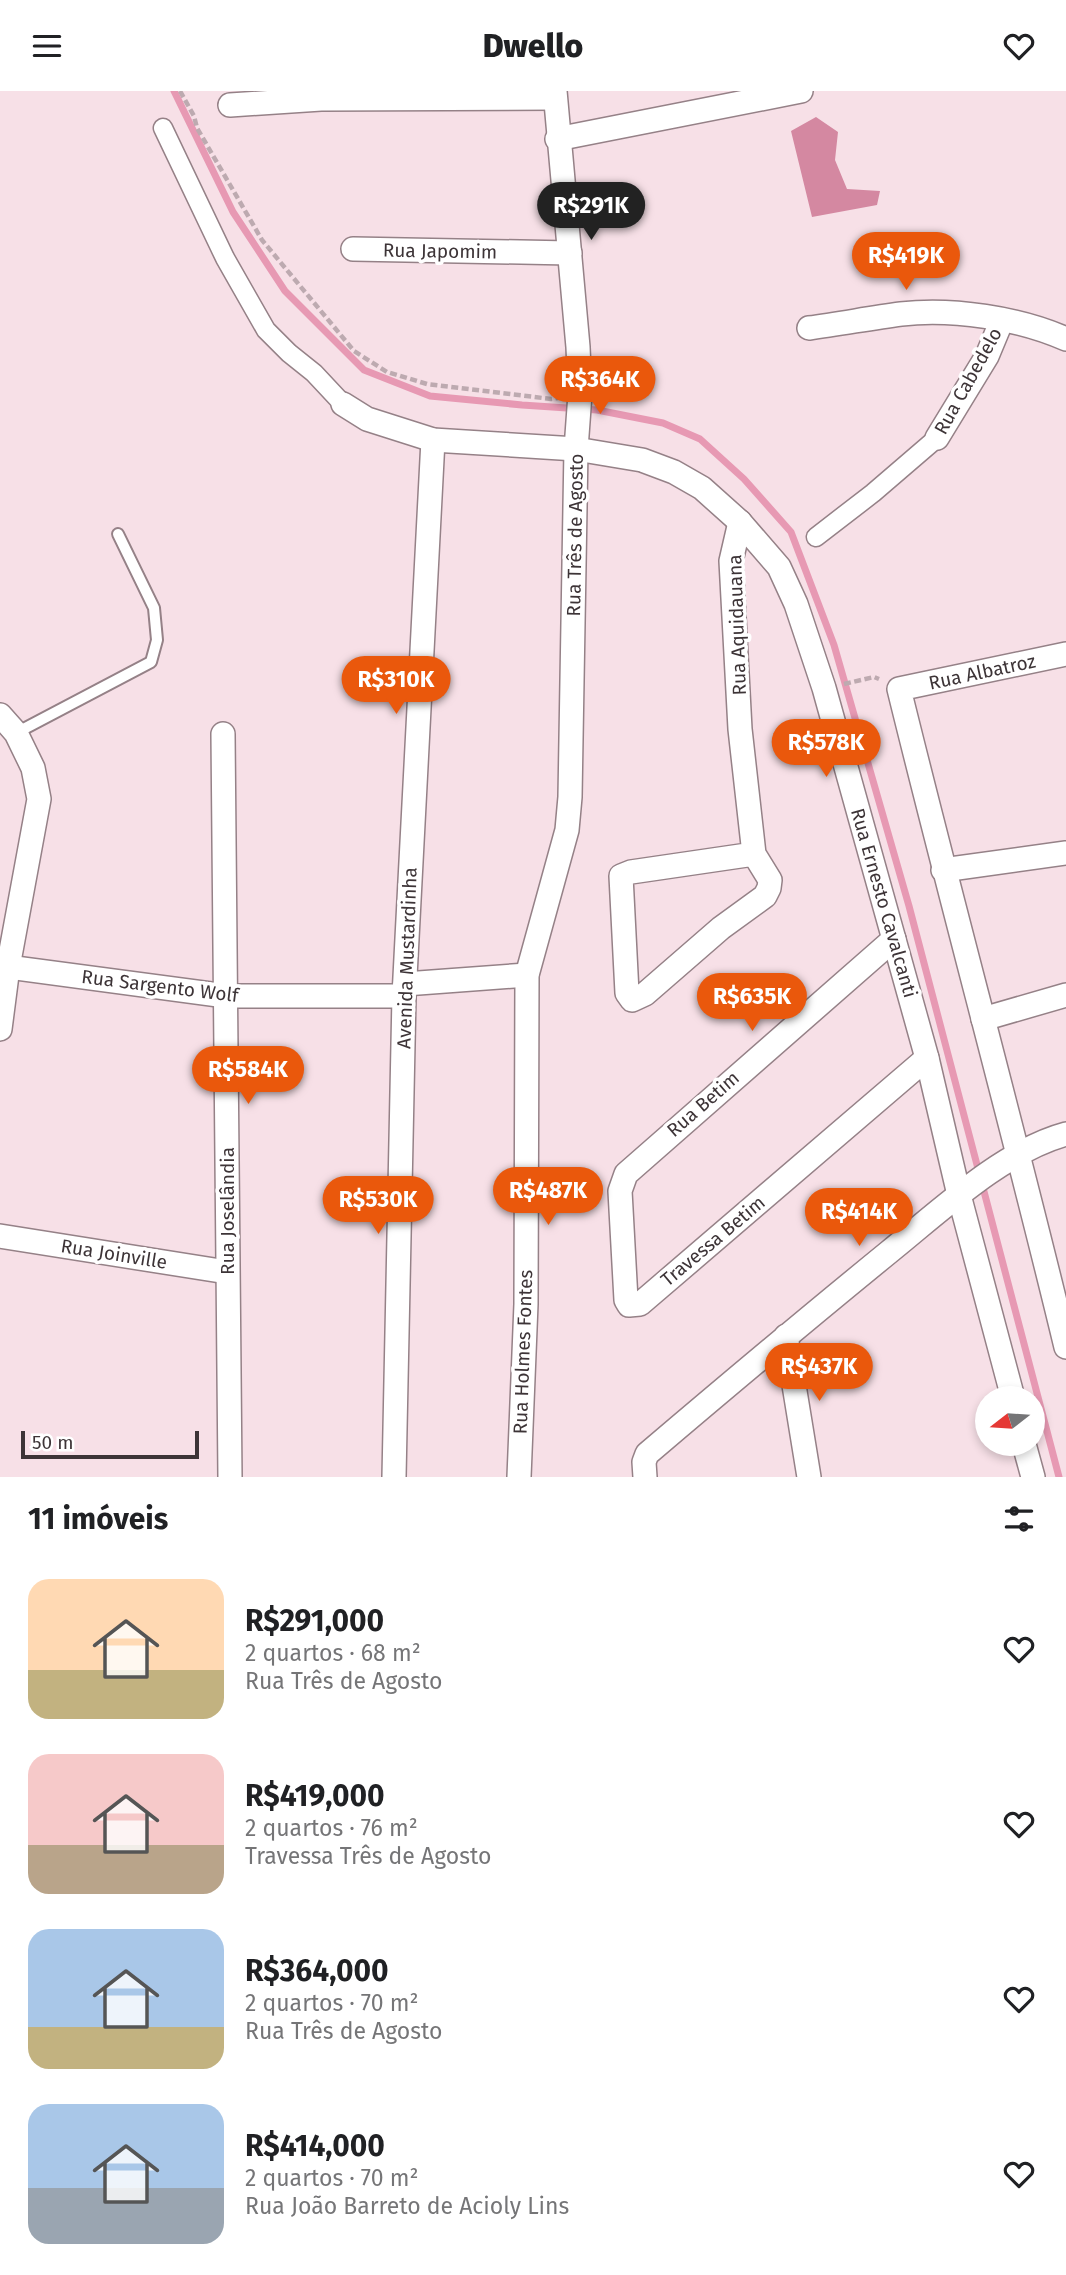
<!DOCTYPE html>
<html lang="pt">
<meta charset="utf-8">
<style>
body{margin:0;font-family:"Fira Sans",sans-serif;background:#f6f6f6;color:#202124;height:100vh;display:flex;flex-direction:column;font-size:26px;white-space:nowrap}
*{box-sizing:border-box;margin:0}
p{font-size:23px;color:#757577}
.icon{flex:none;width:38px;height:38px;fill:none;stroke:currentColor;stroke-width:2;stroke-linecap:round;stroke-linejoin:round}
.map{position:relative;height:1386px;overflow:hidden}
.sheet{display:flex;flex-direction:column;background:#fff;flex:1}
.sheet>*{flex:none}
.needle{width:46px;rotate:253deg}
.controls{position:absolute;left:975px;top:1295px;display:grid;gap:14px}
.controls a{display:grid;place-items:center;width:70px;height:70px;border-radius:50%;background:#fff;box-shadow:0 4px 10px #0003;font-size:35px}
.scale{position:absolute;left:21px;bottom:18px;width:178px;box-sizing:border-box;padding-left:7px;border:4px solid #3d3437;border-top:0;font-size:19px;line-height:24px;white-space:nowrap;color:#3d3437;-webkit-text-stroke:5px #fff;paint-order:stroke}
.price{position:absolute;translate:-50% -60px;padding:0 16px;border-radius:24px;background:#ea580c;color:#fff;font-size:23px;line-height:46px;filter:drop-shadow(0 2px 4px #0008)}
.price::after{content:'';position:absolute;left:50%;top:42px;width:21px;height:16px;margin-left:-10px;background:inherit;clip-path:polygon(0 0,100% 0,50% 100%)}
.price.selected{background:#222;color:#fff}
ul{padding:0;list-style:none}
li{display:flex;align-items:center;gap:21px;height:175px;padding:0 28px}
li span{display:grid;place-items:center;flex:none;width:196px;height:140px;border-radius:21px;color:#555}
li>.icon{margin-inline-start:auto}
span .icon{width:84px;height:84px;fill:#fffc;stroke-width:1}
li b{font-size:30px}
h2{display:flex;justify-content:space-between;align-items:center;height:84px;padding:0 28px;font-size:30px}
header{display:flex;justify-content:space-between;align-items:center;height:91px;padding:0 28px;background:#fff;font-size:32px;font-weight:800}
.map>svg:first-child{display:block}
.forest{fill:#d488a1}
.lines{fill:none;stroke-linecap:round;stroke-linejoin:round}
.stream{stroke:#e799b3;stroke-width:7}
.service-casing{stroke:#958187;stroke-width:14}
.pedestrian-casing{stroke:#958187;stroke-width:21}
.minor-casing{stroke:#958187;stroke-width:26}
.path{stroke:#bdaab0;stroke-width:4.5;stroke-dasharray:7 3.5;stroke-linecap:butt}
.service{stroke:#fff;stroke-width:10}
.pedestrian{stroke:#fff;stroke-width:18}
.minor{stroke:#fff;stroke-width:23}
.labels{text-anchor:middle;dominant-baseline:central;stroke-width:7;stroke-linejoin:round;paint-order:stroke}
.street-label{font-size:19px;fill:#3d3437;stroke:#fff}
</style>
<header><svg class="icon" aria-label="menu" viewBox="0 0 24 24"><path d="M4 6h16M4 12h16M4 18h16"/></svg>Dwello<svg class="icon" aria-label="heart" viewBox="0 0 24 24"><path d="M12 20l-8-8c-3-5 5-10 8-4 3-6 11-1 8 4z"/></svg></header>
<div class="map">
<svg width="1066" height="1386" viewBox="0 0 1066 1386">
<rect width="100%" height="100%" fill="#f7e0e7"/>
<!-- forest -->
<path class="forest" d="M 816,26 L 838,41 L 835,69 L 847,98 L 880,100 L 877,114 L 812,126 L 791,40 Z"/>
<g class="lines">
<!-- stream -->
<path class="stream" d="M 174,0 L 233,121 L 285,200 L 364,279 L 430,305 L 522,314 L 597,319 L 663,332 L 700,348 L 744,388 L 791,441 L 834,554 L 909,815 L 1059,1386"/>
<!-- service casing -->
<g class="service-casing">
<path id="service" d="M 16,642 L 151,571 L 157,549 L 154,517 L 118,443"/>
</g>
<!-- pedestrian casing -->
<g class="pedestrian-casing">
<g id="pedestrian">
<path d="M 163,37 L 225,167 L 266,239 L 289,262 L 314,282 L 343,313"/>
<path d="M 816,446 L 873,402 L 937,347"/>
</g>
</g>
<!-- minor casing -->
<g class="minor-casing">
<g id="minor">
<path d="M 230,14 L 321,8 L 555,7"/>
<path d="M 557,48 L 801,0"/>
<path d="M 353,158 L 570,162"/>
<path d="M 809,237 C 840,233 870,227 901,223 C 952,217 1019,227 1066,248"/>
<path d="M 343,313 L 367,328 L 433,349 L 576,358 L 642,369 L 674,381 L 702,397 L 740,431 L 779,476 L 796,513 L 824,597 L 927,967 L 959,1104 L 1013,1307"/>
<path d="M 937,347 L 987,265 L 1002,229"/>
<path d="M 740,431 L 731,470 L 740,638 L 754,763 L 770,789 L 769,797 L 765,805 L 721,837 L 645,903 L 632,909 L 627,902 L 621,785 L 631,781 L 754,763"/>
<path d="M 1066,563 L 899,598 C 953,818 1013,1036 1066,1256"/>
<path d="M 0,624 L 16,642 L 33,677 L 39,708 L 8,876 L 0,938"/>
<path d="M 223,643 L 230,1386"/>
<path d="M 943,779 L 1066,762"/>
<path d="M 894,848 L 626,1083 L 620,1100 L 626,1209 L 629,1214 L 640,1213 L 927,967"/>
<path d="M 0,875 L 226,905 L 404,905"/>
<path d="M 405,893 L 527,884"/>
<path d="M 983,928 L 1066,904"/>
<path d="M 0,1145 L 227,1181"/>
<path d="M 786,1245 L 809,1386"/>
<path d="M 1024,1353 L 1033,1386"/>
<path d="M 394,1386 L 404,905 L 433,349"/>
<path d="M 519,1386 L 526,1213 L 527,884 L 567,739 L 570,706 L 576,358 L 580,303 L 578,256 L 555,0"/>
<path d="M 645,1386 L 644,1371 L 647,1363 C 727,1295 808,1227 889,1161 C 940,1120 1003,1060 1066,1043"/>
</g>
</g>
<!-- path -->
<g class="path">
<path d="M 180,0 L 194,25 L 197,37 L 262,149 L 354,260 L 387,281 L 427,293 L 551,308 L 558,307"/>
<path d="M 844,593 L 874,586 L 879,588"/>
</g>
<!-- service -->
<use href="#service" class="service"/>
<!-- pedestrian -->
<use href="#pedestrian" class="pedestrian"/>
<!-- minor -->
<use href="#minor" class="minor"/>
</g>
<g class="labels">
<!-- street labels -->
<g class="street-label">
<text transform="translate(440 160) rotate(1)">Rua Japomim</text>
<text transform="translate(968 290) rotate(-61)">Rua Cabedelo</text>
<text transform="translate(575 444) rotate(-89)">Rua Três de Agosto</text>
<text transform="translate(737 534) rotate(-92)">Rua Aquidauana</text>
<text transform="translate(982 581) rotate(-12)">Rua Albatroz</text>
<text transform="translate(884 812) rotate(74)">Rua Ernesto Cavalcanti</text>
<text transform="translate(407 867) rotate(-88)">Avenida Mustardinha</text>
<text transform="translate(160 895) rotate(7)">Rua Sargento Wolf</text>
<text transform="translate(703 1013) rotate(-41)">Rua Betim</text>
<text transform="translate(227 1120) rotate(-90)">Rua Joselândia</text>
<text transform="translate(713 1150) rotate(-40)">Travessa Betim</text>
<text transform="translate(114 1163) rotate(9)">Rua Joinville</text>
<text transform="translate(523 1261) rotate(-88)">Rua Holmes Fontes</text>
</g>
</g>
</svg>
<div class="controls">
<a><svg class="needle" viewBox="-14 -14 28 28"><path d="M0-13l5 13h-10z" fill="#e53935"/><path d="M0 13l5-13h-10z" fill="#757577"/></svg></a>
</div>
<div class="scale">50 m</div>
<b class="price selected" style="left:591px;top:151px">R$291K</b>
<b class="price" style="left:906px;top:201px">R$419K</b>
<b class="price" style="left:600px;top:325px">R$364K</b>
<b class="price" style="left:396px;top:625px">R$310K</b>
<b class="price" style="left:826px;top:688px">R$578K</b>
<b class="price" style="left:752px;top:942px">R$635K</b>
<b class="price" style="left:248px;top:1015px">R$584K</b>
<b class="price" style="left:548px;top:1136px">R$487K</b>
<b class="price" style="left:378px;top:1145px">R$530K</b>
<b class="price" style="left:859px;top:1157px">R$414K</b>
<b class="price" style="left:819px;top:1312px">R$437K</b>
</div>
<section class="sheet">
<h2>11 imóveis<svg class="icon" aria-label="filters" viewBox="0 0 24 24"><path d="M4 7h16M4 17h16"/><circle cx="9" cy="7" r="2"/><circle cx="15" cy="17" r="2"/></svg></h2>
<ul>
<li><span style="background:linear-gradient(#ffd9b3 65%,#c2b280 0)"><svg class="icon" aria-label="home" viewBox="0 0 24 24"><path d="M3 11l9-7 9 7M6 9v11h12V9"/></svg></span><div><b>R$291,000</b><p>2 quartos · 68 m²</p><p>Rua Três de Agosto</p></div><svg class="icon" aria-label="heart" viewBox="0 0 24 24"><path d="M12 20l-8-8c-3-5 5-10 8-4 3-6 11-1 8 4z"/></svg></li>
<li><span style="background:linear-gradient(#f6c9c9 65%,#b9a48a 0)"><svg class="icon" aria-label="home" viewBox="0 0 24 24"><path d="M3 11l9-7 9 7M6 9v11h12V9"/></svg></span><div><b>R$419,000</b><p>2 quartos · 76 m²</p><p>Travessa Três de Agosto</p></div><svg class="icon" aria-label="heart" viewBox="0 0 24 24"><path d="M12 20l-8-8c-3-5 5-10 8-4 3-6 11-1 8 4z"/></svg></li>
<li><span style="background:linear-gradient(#a9c7e8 70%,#c2b280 0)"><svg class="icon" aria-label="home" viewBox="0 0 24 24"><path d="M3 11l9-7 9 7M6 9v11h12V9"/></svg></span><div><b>R$364,000</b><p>2 quartos · 70 m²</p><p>Rua Três de Agosto</p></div><svg class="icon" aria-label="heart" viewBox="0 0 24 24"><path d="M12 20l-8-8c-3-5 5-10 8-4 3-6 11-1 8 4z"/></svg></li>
<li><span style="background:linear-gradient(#a9c7e8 60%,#9aa5b1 0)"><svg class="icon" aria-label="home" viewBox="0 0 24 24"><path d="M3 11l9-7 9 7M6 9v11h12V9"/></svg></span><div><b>R$414,000</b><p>2 quartos · 70 m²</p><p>Rua João Barreto de Acioly Lins</p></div><svg class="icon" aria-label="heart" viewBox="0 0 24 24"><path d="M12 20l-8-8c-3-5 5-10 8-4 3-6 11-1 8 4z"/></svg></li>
</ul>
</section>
